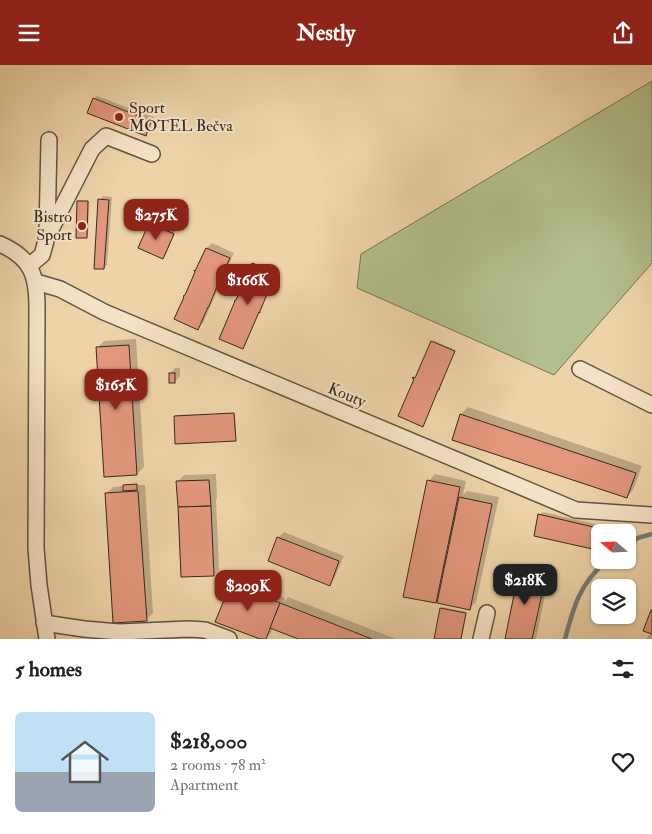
<!DOCTYPE html>
<meta charset="utf-8">
<style>
body{margin:0;font-family:"IM FELL Double Pica",serif;background:#f2f2f2;color:#222;height:100vh;display:flex;flex-direction:column;font-size:19px;white-space:nowrap}
*{box-sizing:border-box;margin:0}
p{font-size:16px;color:#767676}
.icon{flex:none;width:28px;height:28px;fill:none;stroke:currentColor;stroke-width:2;stroke-linecap:round;stroke-linejoin:round}
.map{position:relative;height:574px;overflow:hidden}
.panel{display:flex;flex-direction:column;background:#fff;flex:1}
.panel>*{flex:none}
.needle{width:32px;rotate:289deg}
.fabs{position:absolute;left:591px;top:459px;display:grid;gap:10px}
.fabs a{display:grid;place-items:center;width:45px;height:45px;border-radius:8px;background:#fff;box-shadow:0 1px 4px #0004;font-size:25px}
.price{position:absolute;translate:-50% -42px;padding:0 11px;border-radius:10px;background:#8f2418;color:#fff;font-size:16px;line-height:32px;filter:drop-shadow(0 1px 2px #0008)}
.price::after{content:'';position:absolute;left:50%;top:30px;width:15px;height:11px;margin-left:-8px;background:inherit;clip-path:polygon(0 0,100% 0,50% 100%)}
.price.on{background:#222;color:#fff}
ul{padding:0;list-style:none}
li{display:flex;align-items:center;gap:15px;height:125px;padding:0 15px}
li span{display:grid;place-items:center;flex:none;width:140px;height:100px;border-radius:8px;color:#555}
li>.icon{margin-inline-start:auto}
span .icon{width:60px;height:60px;fill:#fffc;stroke-width:1}
li b{font-size:21px}
h2{display:flex;justify-content:space-between;align-items:center;height:60px;padding:0 15px;font-size:21px}
header{display:flex;justify-content:space-between;align-items:center;height:65px;padding:0 15px;background:#8f2418;color:#fff;font-size:22px;font-weight:800}
.map>svg:first-child{display:block}
.green{fill:#b2be8c;stroke:#747456}
.shadow{fill:#0003}
.lines{fill:none;stroke-linecap:round;stroke-linejoin:round}
.stream{stroke:#757d79;stroke-width:4.5}
.building{fill:#e2967c;stroke:#352a20}
.minor-casing{stroke:#635442;stroke-width:18}
.minor{stroke:#f4e2c6;stroke-width:15}
.poi-dot{fill:#8f2418;stroke:#f4e2c6;stroke-width:2}
.labels{text-anchor:middle;dominant-baseline:central;stroke-width:4;stroke-linejoin:round;paint-order:stroke}
.poi-label{font-size:16px;fill:#352a20;stroke:#f4e2c6;text-anchor:start}
.street-label{font-size:16px;fill:#352a20;stroke:#f4e2c6}
</style>
<header><svg class="icon" aria-label="menu" viewBox="0 0 24 24"><path d="M4 6h16M4 12h16M4 18h16"/></svg>Nestly<svg class="icon" aria-label="share" viewBox="0 0 24 24"><path d="M12 15V3M7 8l5-5 5 5M5 13v7h14v-7"/></svg></header>
<div class="map">
<svg width="652" height="574" viewBox="0 0 652 574">
<rect width="100%" height="100%" fill="#eed3a8"/>
<filter id="stains"><feTurbulence type="fractalNoise" baseFrequency=".004" numOctaves="4"/><feColorMatrix values="0 0 0 0 .2 0 0 0 0 .09 0 0 0 0 .02 0 0 0 .5 -.17"/></filter>
<radialGradient id="worn" r=".72"><stop offset=".6" stop-color="#630" stop-opacity="0"/><stop offset="1" stop-color="#630" stop-opacity=".3"/></radialGradient>
<!-- green -->
<path class="green" d="M 652,16 L 652,198 L 554,310 L 357,223 L 361,189 Z"/>
<!-- shadow -->
<g class="shadow">
<path d="M 97,31 L 154,52 L 149,66 L 145,69 L 94,34 Z"/>
<path d="M 103,131 L 112,132 L 107,200 L 104,203 L 100,135 Z"/>
<path d="M 79,135 L 89,136 L 88,171 L 86,172 L 78,137 Z"/>
<path d="M 154,156 L 176,165 L 166,189 L 163,192 L 150,159 Z"/>
<path d="M 212,178 L 234,188 L 203,258 L 198,263 L 207,183 Z"/>
<path d="M 254,198 L 276,207 L 244,282 L 253,199 Z"/>
<path d="M 136,274 L 144,402 L 137,409 L 97,283 L 104,276 Z"/>
<path d="M 433,275 L 455,285 L 424,359 L 432,277 Z"/>
<path d="M 175,303 L 180,303 L 180,311 L 175,317 L 170,309 Z"/>
<path d="M 468,342 L 642,401 L 633,425 L 627,432 L 453,375 L 461,349 Z"/>
<path d="M 235,348 L 236,374 L 235,375 L 175,352 L 176,350 Z"/>
<path d="M 216,409 L 217,433 L 216,435 L 219,505 L 214,510 L 177,417 L 184,410 Z"/>
<path d="M 435,409 L 466,416 L 463,430 L 467,426 L 499,432 L 476,537 L 469,544 L 440,532 L 435,536 L 429,416 Z"/>
<path d="M 126,419 L 137,419 L 137,420 L 145,420 L 153,548 L 146,555 L 106,429 L 113,422 L 124,421 Z"/>
<path d="M 543,447 L 604,461 L 603,468 L 600,468 L 600,481 L 597,484 L 539,450 Z"/>
<path d="M 284,467 L 344,491 L 334,514 L 329,520 L 269,496 L 279,472 Z"/>
<path d="M 525,500 L 550,506 L 536,574 L 507,574 L 520,505 Z"/>
<path d="M 237,514 L 285,533 L 284,537 L 288,532 L 396,574 L 302,574 L 273,563 L 270,569 L 264,574 L 217,556 L 232,519 Z"/>
<path d="M 442,542 L 467,547 L 461,574 L 435,574 L 441,544 Z"/>
<path d="M 652,545 L 652,574 L 646,574 L 651,568 Z"/>
</g>
<g class="lines">
<!-- stream -->
<g class="stream">
<path d="M 628,479 L 638,473 L 652,469"/>
<path d="M 565,574 C 574,540 580,519 607,495"/>
</g>
</g>
<!-- building -->
<g class="building">
<path d="M 93,33 L 151,56 L 146,71 L 87,48 Z"/>
<path d="M 98,134 L 109,135 L 104,204 L 94,204 Z"/>
<path d="M 77,136 L 88,136 L 87,173 L 76,173 Z"/>
<path d="M 149,158 L 174,169 L 163,194 L 138,183 Z"/>
<path d="M 206,183 L 230,193 L 219,216 L 220,218 L 219,217 L 209,241 L 209,242 L 208,242 L 198,265 L 174,254 L 184,232 L 183,231 L 185,230 L 195,207 L 194,205 L 195,206 Z"/>
<path d="M 252,198 L 276,208 L 260,246 L 260,248 L 259,247 L 243,284 L 219,274 L 235,236 L 234,236 L 236,235 Z"/>
<path d="M 431,276 L 455,286 L 439,324 L 440,324 L 439,325 L 438,325 L 423,362 L 398,351 L 414,314 L 412,313 L 413,312 L 415,313 Z"/>
<path d="M 129,280 L 137,410 L 104,412 L 96,282 Z"/>
<rect x="169" y="308" width="6" height="10"/>
<path d="M 234,348 L 236,376 L 175,379 L 174,351 Z"/>
<path d="M 460,349 L 636,408 L 627,433 L 452,375 Z"/>
<path d="M 209,415 L 211,441 L 178,442 L 176,416 Z"/>
<path d="M 427,415 L 460,422 L 436,538 L 403,532 Z"/>
<path d="M 137,419 L 137,425 L 123,426 L 123,420 Z"/>
<path d="M 138,426 L 147,556 L 113,558 L 105,428 Z"/>
<path d="M 459,432 L 492,439 L 470,545 L 437,538 Z"/>
<path d="M 211,441 L 214,511 L 181,512 L 178,442 Z"/>
<path d="M 538,449 L 602,464 L 597,485 L 534,471 Z"/>
<path d="M 277,472 L 339,496 L 330,521 L 268,496 Z"/>
<path d="M 519,505 L 546,511 L 532,574 L 505,574 Z"/>
<path d="M 231,518 L 280,538 L 266,574 L 260,574 L 215,557 Z"/>
<path d="M 280,538 L 372,574 L 298,574 L 270,563 Z"/>
<path d="M 440,543 L 466,548 L 461,574 L 434,574 Z"/>
<path d="M 651,545 L 652,545 L 652,569 L 643,566 Z"/>
</g>
<g class="lines">
<!-- minor casing -->
<g class="minor-casing">
<g id="minor">
<path d="M 47,168 L 49,75"/>
<path d="M 0,179 C 32,193 37,211 37,243 L 36,483 L 39,520 L 47,574"/>
<path d="M 29,201 L 42,190 L 47,172 L 92,84 L 106,71 L 152,89"/>
<path d="M 36,217 L 60,224 L 104,247 L 576,445 L 652,450"/>
<path d="M 580,304 L 652,340"/>
<path d="M 44,558 L 84,564 L 119,567 L 189,564 L 205,565 L 229,574"/>
<path d="M 481,574 L 487,548"/>
</g>
</g>
<!-- minor -->
<use href="#minor" class="minor"/>
</g>
<!-- markers -->
<g class="poi-dot">
<circle cx="119" cy="52" r="5"/>
<circle cx="82" cy="161" r="5"/>
</g>
<g class="labels">
<!-- poi labels -->
<g class="poi-label">
<text x="129" y="43">Sport<tspan x="129" dy="18">MOTEL Bečva</tspan></text>
<text x="72" y="152" text-anchor="end">Bistro<tspan x="72" dy="18">Sport</tspan></text>
</g>
<!-- street labels -->
<g class="street-label">
<text transform="translate(347 330) rotate(23)">Kouty</text>
</g>
</g>
<rect width="100%" height="100%" filter="url(#stains)"/>
<rect width="100%" height="100%" fill="url(#worn)"/>
</svg>
<div class="fabs">
<a><svg class="needle" viewBox="-14 -14 28 28"><path d="M0-13l5 13h-10z" fill="#e53935"/><path d="M0 13l5-13h-10z" fill="#767676"/></svg></a>
<a><svg class="icon" aria-label="layers" viewBox="0 0 24 24"><path d="M12 4l9 5-9 5-9-5zM3 14l9 5 9-5"/></svg></a>
</div>
<b class="price" style="left:156px;top:176px">$275K</b>
<b class="price" style="left:248px;top:241px">$166K</b>
<b class="price" style="left:116px;top:346px">$165K</b>
<b class="price on" style="left:525px;top:541px">$218K</b>
<b class="price" style="left:248px;top:547px">$209K</b>
</div>
<section class="panel">
<h2>5 homes<svg class="icon" aria-label="filters" viewBox="0 0 24 24"><path d="M4 7h16M4 17h16"/><circle cx="9" cy="7" r="2"/><circle cx="15" cy="17" r="2"/></svg></h2>
<ul>
<li><span style="background:linear-gradient(#bfe0f5 60%,#9aa5b1 0)"><svg class="icon" aria-label="home" viewBox="0 0 24 24"><path d="M3 11l9-7 9 7M6 9v11h12V9"/></svg></span><div><b>$218,000</b><p>2 rooms · 78 m²</p><p>Apartment</p></div><svg class="icon" aria-label="heart" viewBox="0 0 24 24"><path d="M12 20l-8-8c-3-5 5-10 8-4 3-6 11-1 8 4z"/></svg></li>
</ul>
</section>
